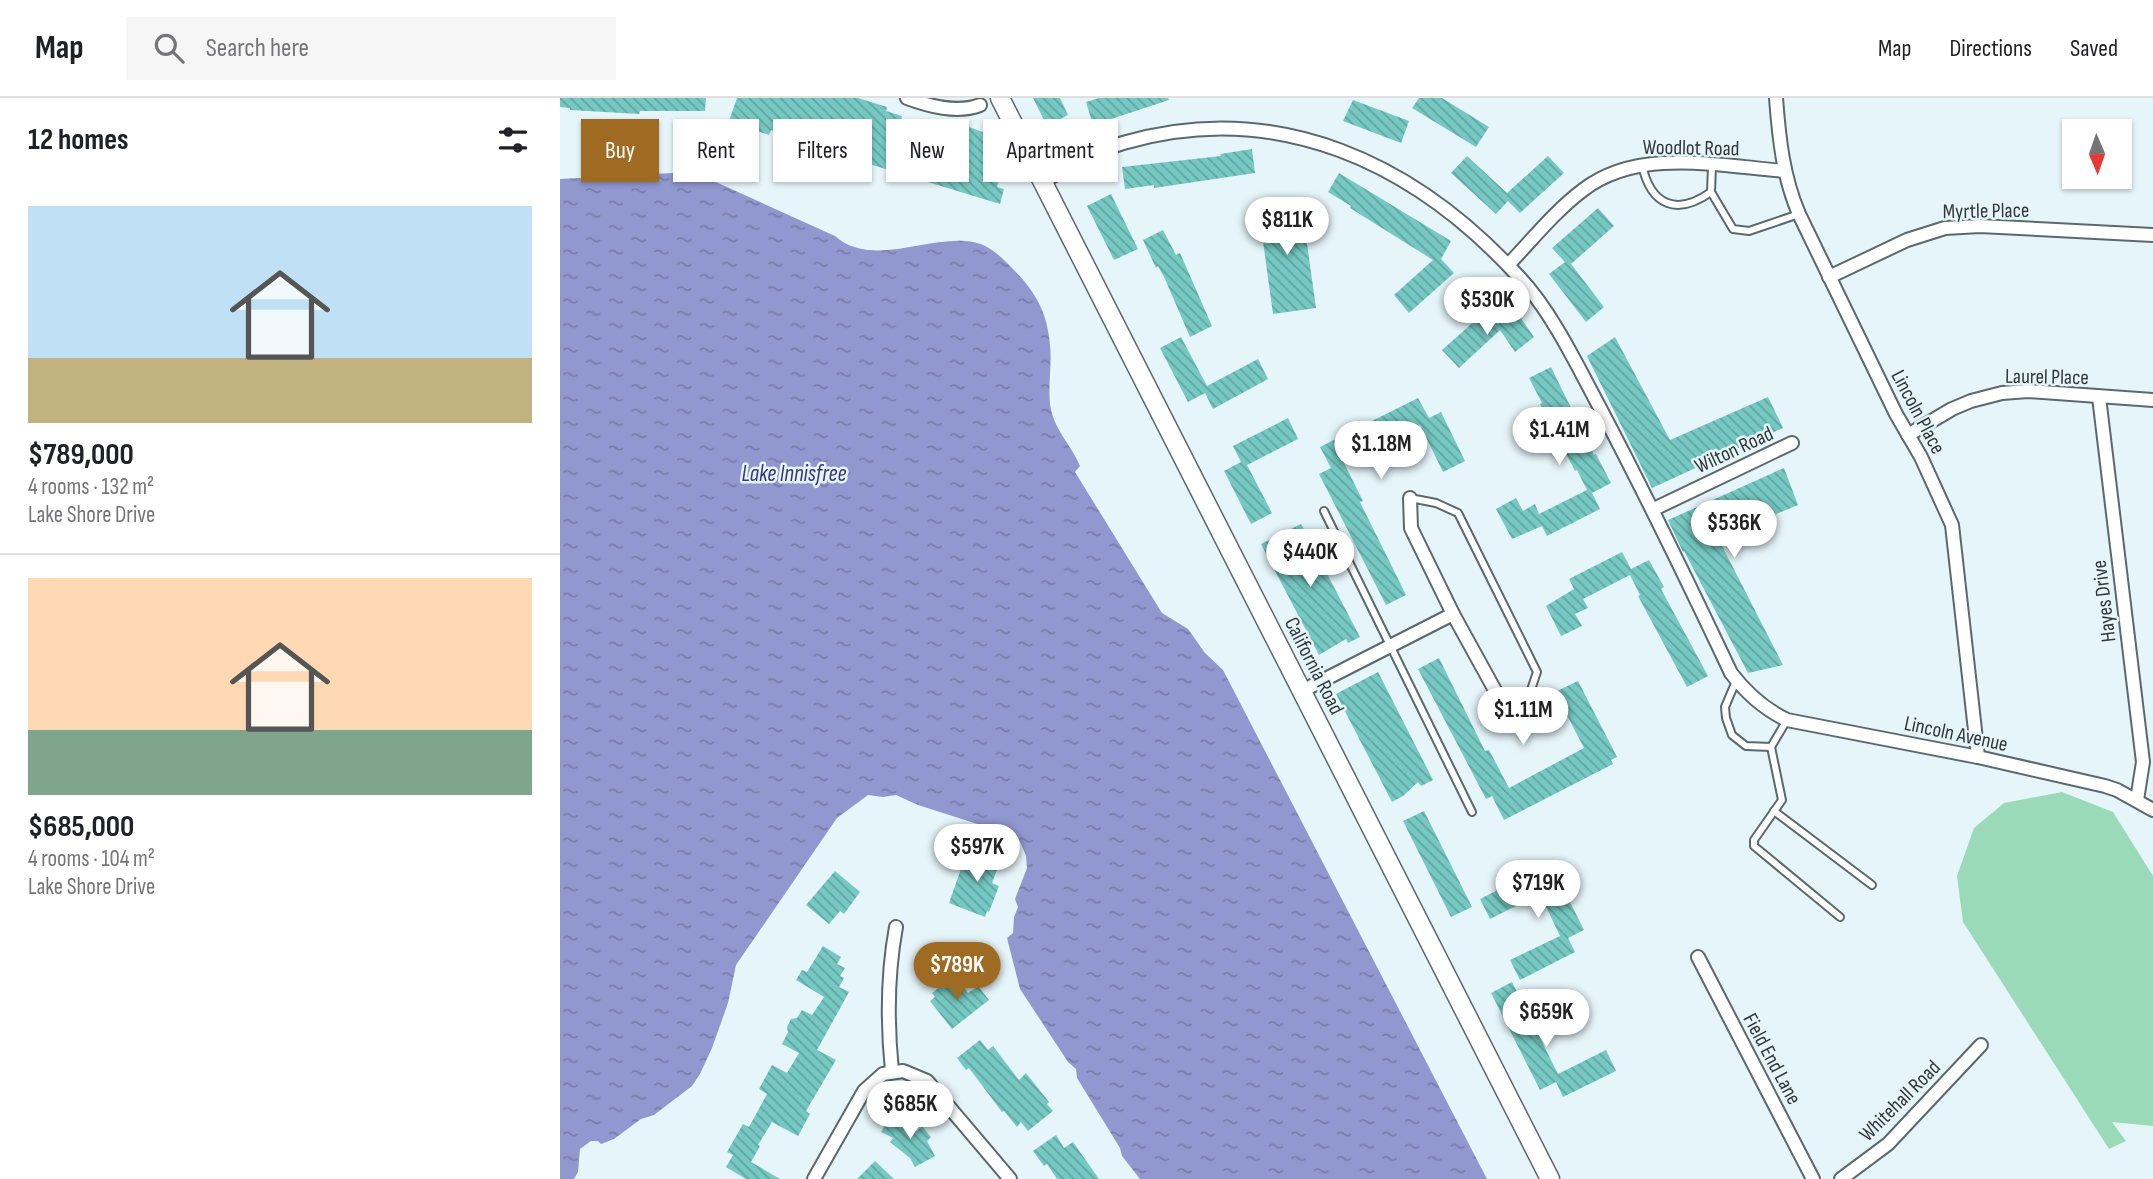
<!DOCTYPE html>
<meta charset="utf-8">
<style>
body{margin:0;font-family:"Sofia Sans Condensed",sans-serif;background:#f6f6f6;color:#202124;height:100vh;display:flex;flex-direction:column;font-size:26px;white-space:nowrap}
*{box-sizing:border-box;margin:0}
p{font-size:23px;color:#757577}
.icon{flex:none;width:38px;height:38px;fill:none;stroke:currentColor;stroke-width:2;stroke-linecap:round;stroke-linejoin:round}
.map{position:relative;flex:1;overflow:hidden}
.sheet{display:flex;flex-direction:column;background:#fff;width:560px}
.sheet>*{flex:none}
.banner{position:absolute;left:21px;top:21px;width:665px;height:63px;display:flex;gap:14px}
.needle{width:46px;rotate:178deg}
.buttons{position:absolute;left:1502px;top:21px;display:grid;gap:14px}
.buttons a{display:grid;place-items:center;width:70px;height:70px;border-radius:0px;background:#fff;box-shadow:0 2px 5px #0004;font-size:35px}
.price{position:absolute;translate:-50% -60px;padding:0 16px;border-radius:24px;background:#fff;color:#222;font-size:23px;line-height:46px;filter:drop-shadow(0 2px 4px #0008)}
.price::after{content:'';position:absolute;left:50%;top:42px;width:21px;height:16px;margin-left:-10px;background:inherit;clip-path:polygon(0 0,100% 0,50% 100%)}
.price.selected{background:#9f6b23;color:#fff}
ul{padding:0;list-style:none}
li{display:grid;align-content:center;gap:14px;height:371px;padding:0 28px}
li+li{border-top:2px solid #e0e0e0}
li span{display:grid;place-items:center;height:217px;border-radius:0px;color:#555}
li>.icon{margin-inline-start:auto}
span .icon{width:126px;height:126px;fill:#fffc;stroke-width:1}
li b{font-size:30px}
h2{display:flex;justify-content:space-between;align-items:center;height:84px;padding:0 28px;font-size:30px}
.chip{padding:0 24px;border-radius:0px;background:#fff;box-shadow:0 2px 5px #0004;font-size:24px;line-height:63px}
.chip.selected{background:#9f6b23;color:#fff}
header{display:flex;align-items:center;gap:42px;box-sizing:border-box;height:98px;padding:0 35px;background:#fff;border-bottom:2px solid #e0e0e0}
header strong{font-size:33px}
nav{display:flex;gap:38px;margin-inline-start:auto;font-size:24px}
.search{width:490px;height:63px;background:#f6f6f6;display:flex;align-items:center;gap:18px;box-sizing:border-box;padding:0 24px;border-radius:0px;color:#757577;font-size:26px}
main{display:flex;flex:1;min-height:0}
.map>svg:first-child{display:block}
.green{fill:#9bdab8}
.water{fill:url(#water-ripples)}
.building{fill:url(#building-back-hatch)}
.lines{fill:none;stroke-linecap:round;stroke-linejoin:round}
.service-casing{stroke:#5b696d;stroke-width:10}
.minor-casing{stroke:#5b696d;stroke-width:16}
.secondary-casing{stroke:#5b696d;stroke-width:21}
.service{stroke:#fff;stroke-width:6}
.minor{stroke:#fff;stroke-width:12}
.secondary{stroke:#fff;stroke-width:18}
.labels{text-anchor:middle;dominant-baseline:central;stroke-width:5;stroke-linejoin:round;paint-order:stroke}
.street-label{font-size:21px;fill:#32383a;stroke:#e5f5fa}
.water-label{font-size:23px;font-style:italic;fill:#36367a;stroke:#e5f5fa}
</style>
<header>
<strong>Map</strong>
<div class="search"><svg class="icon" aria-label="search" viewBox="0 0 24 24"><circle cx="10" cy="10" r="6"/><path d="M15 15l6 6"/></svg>Search here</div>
<nav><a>Map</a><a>Directions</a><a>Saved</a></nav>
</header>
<main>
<section class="sheet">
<h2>12 homes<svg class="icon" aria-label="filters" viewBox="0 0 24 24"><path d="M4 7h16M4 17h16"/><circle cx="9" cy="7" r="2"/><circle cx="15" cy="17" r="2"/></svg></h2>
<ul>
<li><span style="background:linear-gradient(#bfe0f5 70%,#c2b280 0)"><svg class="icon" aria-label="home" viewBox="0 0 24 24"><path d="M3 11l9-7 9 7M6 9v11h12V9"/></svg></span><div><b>$789,000</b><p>4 rooms · 132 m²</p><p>Lake Shore Drive</p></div></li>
<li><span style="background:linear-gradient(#ffd9b3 70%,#7fa58c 0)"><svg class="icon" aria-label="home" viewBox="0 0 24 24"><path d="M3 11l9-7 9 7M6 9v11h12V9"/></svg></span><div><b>$685,000</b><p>4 rooms · 104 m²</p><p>Lake Shore Drive</p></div></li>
</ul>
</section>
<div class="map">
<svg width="1593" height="1081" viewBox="0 0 1593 1081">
<defs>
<pattern id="water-ripples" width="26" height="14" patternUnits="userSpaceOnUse" patternTransform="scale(1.75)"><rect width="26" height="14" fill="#9198cf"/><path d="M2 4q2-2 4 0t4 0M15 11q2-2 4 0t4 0" fill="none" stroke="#777da9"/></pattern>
<pattern id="building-back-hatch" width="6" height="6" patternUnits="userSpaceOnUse" patternTransform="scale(1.75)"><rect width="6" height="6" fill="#76c9c3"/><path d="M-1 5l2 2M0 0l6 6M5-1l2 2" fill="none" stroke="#61a49f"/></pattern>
</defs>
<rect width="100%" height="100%" fill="#e5f5fa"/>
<!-- green -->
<path class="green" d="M 1502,694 L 1553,714 L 1593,778 L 1593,1028 L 1552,1024 L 1566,1043 L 1549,1051 L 1403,824 L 1397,778 L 1414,730 L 1444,705 Z"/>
<!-- water -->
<path class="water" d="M 112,75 L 147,80 L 275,138 C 310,169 363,140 405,143 C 423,144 434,152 446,164 C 472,189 487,210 490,247 C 492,266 488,287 490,306 C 493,331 511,346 520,368 L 515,374 L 602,515 L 628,531 L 645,555 L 663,572 L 927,1081 L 580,1081 L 562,1058 L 560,1050 L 517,980 L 516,971 L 508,964 L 460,891 L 447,840 L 453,835 L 454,819 L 458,809 L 455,801 L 467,770 L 466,758 L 458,739 L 358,707 L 336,697 L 323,699 L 308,697 L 277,720 L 176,867 L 168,905 L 152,950 L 140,976 L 132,988 L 94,1017 L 81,1021 L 54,1041 L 41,1046 L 38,1043 L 31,1043 L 20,1051 L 18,1074 L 14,1081 L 0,1081 L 0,81 Z"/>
<!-- building -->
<g class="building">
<path d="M 0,0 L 146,0 L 145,13 L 80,13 L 79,16 L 10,12 L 10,10 L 0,9 Z"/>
<path d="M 177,0 L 298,0 L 327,9 L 326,13 L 342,18 L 341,23 L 348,23 L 346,30 L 369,37 L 371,30 L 378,32 L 379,28 L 393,32 L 394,29 L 403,31 L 404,27 L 425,35 L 423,40 L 431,43 L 425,59 L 444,65 L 437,89 L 444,91 L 440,106 L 250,48 L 251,46 L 211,32 L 209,37 L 169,23 Z"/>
<path d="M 473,0 L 500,0 L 508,17 L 487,28 Z"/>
<path d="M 539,0 L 608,0 L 609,2 L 533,27 L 526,4 Z"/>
<path d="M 859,0 L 882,0 L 929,29 L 916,49 L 852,10 Z"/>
<path d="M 793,2 L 849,23 L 841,45 L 783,23 Z"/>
<path d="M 692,51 L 695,75 L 594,90 L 594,87 L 565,91 L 562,69 L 661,58 L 660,56 Z"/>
<path d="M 907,58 L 947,95 L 988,58 L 1004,75 L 960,115 L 948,103 L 936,116 L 891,75 Z"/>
<path d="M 779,75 L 891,143 L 881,161 L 894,175 L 849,215 L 834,197 L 873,162 L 790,110 L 791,108 L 768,94 Z"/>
<path d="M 551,96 L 578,151 L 554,162 L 527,108 Z"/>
<path d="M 741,103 L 756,210 L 713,216 L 698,107 Z"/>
<path d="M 1038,110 L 1054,128 L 1011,166 L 1044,209 L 1026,224 L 989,176 L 1005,164 L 992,150 Z"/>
<path d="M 603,132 L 616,157 L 620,155 L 652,228 L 630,239 L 605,181 L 598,168 L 596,170 L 583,142 Z"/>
<path d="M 927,212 L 938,226 L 956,213 L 974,239 L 955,254 L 940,232 L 899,270 L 882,252 Z"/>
<path d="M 621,239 L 647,288 L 698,261 L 708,281 L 653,311 L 645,295 L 628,304 L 600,250 Z"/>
<path d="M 1055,239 L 1110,342 L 1208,299 L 1223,330 L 1092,390 L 1027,258 Z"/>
<path d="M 991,269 L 1034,357 L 1036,356 L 1051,385 L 1032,395 L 1040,411 L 987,438 L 982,428 L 952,441 L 936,411 L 956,400 L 963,413 L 975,406 L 979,416 L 1027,392 L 1017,372 L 1015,373 L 980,306 L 982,305 L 969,280 Z"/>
<path d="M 858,300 L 869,320 L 881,314 L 905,363 L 883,374 L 860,327 L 784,365 L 803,403 L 800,404 L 846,497 L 826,507 L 759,376 L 771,370 L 760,349 Z"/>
<path d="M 728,320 L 738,341 L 687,367 L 712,415 L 691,426 L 664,373 L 681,364 L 673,348 Z"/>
<path d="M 1224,370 L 1238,407 L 1158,440 L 1223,567 L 1188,575 L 1124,453 L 1123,454 L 1108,422 Z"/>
<path d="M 741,426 L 800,539 L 788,545 L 786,541 L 759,557 L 701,446 Z"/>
<path d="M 1062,454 L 1071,471 L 1089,462 L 1104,489 L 1101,491 L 1148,578 L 1127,589 L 1078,498 L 1080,497 L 1070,477 L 1023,501 L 1028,510 L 1015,516 L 1022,528 L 1001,538 L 986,508 L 1014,491 L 1009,481 Z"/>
<path d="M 879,560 L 925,653 L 929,652 L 949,690 L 1024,650 L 995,594 L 1018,583 L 1057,659 L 1051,662 L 1053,666 L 944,722 L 932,698 L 926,701 L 858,571 Z"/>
<path d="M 818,574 L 873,682 L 861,688 L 858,684 L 843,698 L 832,704 L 776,596 Z"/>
<path d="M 864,713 L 912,809 L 891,819 L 843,723 Z"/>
<path d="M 419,750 L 442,758 L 432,785 L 439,788 L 429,814 L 427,813 L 425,819 L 389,805 L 402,768 L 411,772 Z"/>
<path d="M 275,773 L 300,794 L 284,816 L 280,813 L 269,826 L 246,807 Z"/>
<path d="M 973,774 L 979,787 L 997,778 L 1024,832 L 1008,840 L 1015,854 L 960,882 L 950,862 L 1000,838 L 980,796 L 930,821 L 920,801 Z"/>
<path d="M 263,848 L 281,859 L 277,866 L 285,870 L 280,878 L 284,880 L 279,889 L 289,894 L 257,952 L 276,962 L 246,1013 L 250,1016 L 238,1038 L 212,1024 L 198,1047 L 200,1048 L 191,1064 L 220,1081 L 186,1081 L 166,1069 L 173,1057 L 167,1054 L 183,1026 L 189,1029 L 207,996 L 199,991 L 212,967 L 227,975 L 239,955 L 222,946 L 228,934 L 227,929 L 231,921 L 237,920 L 242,912 L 252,917 L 264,899 L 236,882 L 242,872 L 247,874 Z"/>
<path d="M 397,880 L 408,895 L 418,888 L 429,902 L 392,931 L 370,903 L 375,899 L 372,895 L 387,883 L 389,886 Z"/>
<path d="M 952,884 L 998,976 L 1046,952 L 1056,973 L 1003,999 L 996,984 L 980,992 L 931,895 Z"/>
<path d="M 420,942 L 428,952 L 433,948 L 459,982 L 466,975 L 489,1004 L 487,1006 L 493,1013 L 468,1033 L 461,1024 L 457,1029 L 444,1013 L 442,1014 L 409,970 L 406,972 L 397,960 Z"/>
<path d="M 330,1019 L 357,1033 L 362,1028 L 371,1039 L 367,1043 L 375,1058 L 355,1069 L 350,1060 L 330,1044 L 333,1040 L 321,1034 Z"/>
<path d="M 496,1037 L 504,1050 L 513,1044 L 539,1081 L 497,1081 L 487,1066 L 484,1068 L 473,1053 Z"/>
<path d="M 315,1063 L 334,1081 L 297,1081 Z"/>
</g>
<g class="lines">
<!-- service casing -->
<g class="service-casing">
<g id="service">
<path d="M 1082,67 C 1091,108 1117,118 1151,94"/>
<path d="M 1152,68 L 1151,94 L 1173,131 L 1189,133 L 1239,116"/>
<path d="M 850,400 L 876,405 L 898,415 L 977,574 L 962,618"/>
<path d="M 764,413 L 912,714"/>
<path d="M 1176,583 L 1165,609 L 1166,620 L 1172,637 L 1186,648 L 1211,649 L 1227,622"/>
<path d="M 1211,649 L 1222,702 L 1194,742 L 1194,748 L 1280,819"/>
<path d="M 1214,713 L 1312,787"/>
</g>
</g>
<!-- minor casing -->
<g class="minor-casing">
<g id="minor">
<path d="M 347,0 C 369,8 397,16 420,7"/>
<path d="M 1216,0 C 1219,40 1223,79 1239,116 L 1336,316 L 1361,359 L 1392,427 L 1418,659"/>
<path d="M 482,84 C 508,70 534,54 563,45 C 718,0 855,65 959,179 C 992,214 1017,267 1040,310 C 1086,397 1129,486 1171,575 C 1187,596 1204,611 1227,622 L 1418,659 L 1545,688 L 1557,692 L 1593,712"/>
<path d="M 948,167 C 972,142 995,113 1023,92 C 1079,49 1160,68 1225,73"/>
<path d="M 1269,179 L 1347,142 L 1385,130 L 1420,128 L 1593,137"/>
<path d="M 1539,299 L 1583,664 L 1577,702"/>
<path d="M 1348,337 L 1392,311 L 1411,303 L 1442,295 L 1468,293 L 1593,302"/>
<path d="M 850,400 L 851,430 L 893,516 L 937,596 L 962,619"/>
<path d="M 1094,411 L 1232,345"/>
<path d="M 742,593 L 893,516"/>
<path d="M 1138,859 L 1253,1081"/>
<path d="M 332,973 C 327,924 327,878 336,829"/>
<path d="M 254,1081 L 304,993 L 323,976 L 343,973 L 367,983 L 450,1081"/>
<path d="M 1281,1081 L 1328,1046 L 1421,947"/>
</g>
</g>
<!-- secondary casing -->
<g class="secondary-casing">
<path id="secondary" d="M 440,0 L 990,1081"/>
</g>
<!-- service -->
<use href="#service" class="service"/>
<!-- minor -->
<use href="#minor" class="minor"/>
<!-- secondary -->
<use href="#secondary" class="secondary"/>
</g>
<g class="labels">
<!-- street labels -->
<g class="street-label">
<text transform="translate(1131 50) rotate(1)">Woodlot Road</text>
<text transform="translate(1426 113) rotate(-1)">Myrtle Place</text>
<text transform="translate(1487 279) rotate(1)">Laurel Place</text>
<text transform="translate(1358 314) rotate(62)">Lincoln Place</text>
<text transform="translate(1174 352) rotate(-25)">Wilton Road</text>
<text transform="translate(1544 503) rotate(-97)">Hayes Drive</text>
<text transform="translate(754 568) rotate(63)">California Road</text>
<text transform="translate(1396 636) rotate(12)">Lincoln Avenue</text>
<text transform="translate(1212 961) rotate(62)">Field End Lane</text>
<text transform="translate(1340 1003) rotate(-45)">Whitehall Road</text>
</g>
<!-- water labels -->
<g class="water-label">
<text x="234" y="376">Lake Innisfree</text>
</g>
</g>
</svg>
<div class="buttons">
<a><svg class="needle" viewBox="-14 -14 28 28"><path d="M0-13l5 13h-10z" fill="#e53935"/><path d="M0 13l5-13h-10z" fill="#757577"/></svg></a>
</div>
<b class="price" style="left:727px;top:159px">$811K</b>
<b class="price" style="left:927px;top:239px">$530K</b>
<b class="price" style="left:999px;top:369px">$1.41M</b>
<b class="price" style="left:821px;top:383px">$1.18M</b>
<b class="price" style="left:1174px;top:462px">$536K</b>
<b class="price" style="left:750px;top:491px">$440K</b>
<b class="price" style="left:963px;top:649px">$1.11M</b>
<b class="price" style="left:417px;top:786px">$597K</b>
<b class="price" style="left:978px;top:822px">$719K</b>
<b class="price selected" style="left:397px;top:904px">$789K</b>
<b class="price" style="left:986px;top:951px">$659K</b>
<b class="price" style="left:350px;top:1043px">$685K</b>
<div class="banner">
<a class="chip selected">Buy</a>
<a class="chip">Rent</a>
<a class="chip">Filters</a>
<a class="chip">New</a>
<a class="chip">Apartment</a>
</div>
</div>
</main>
